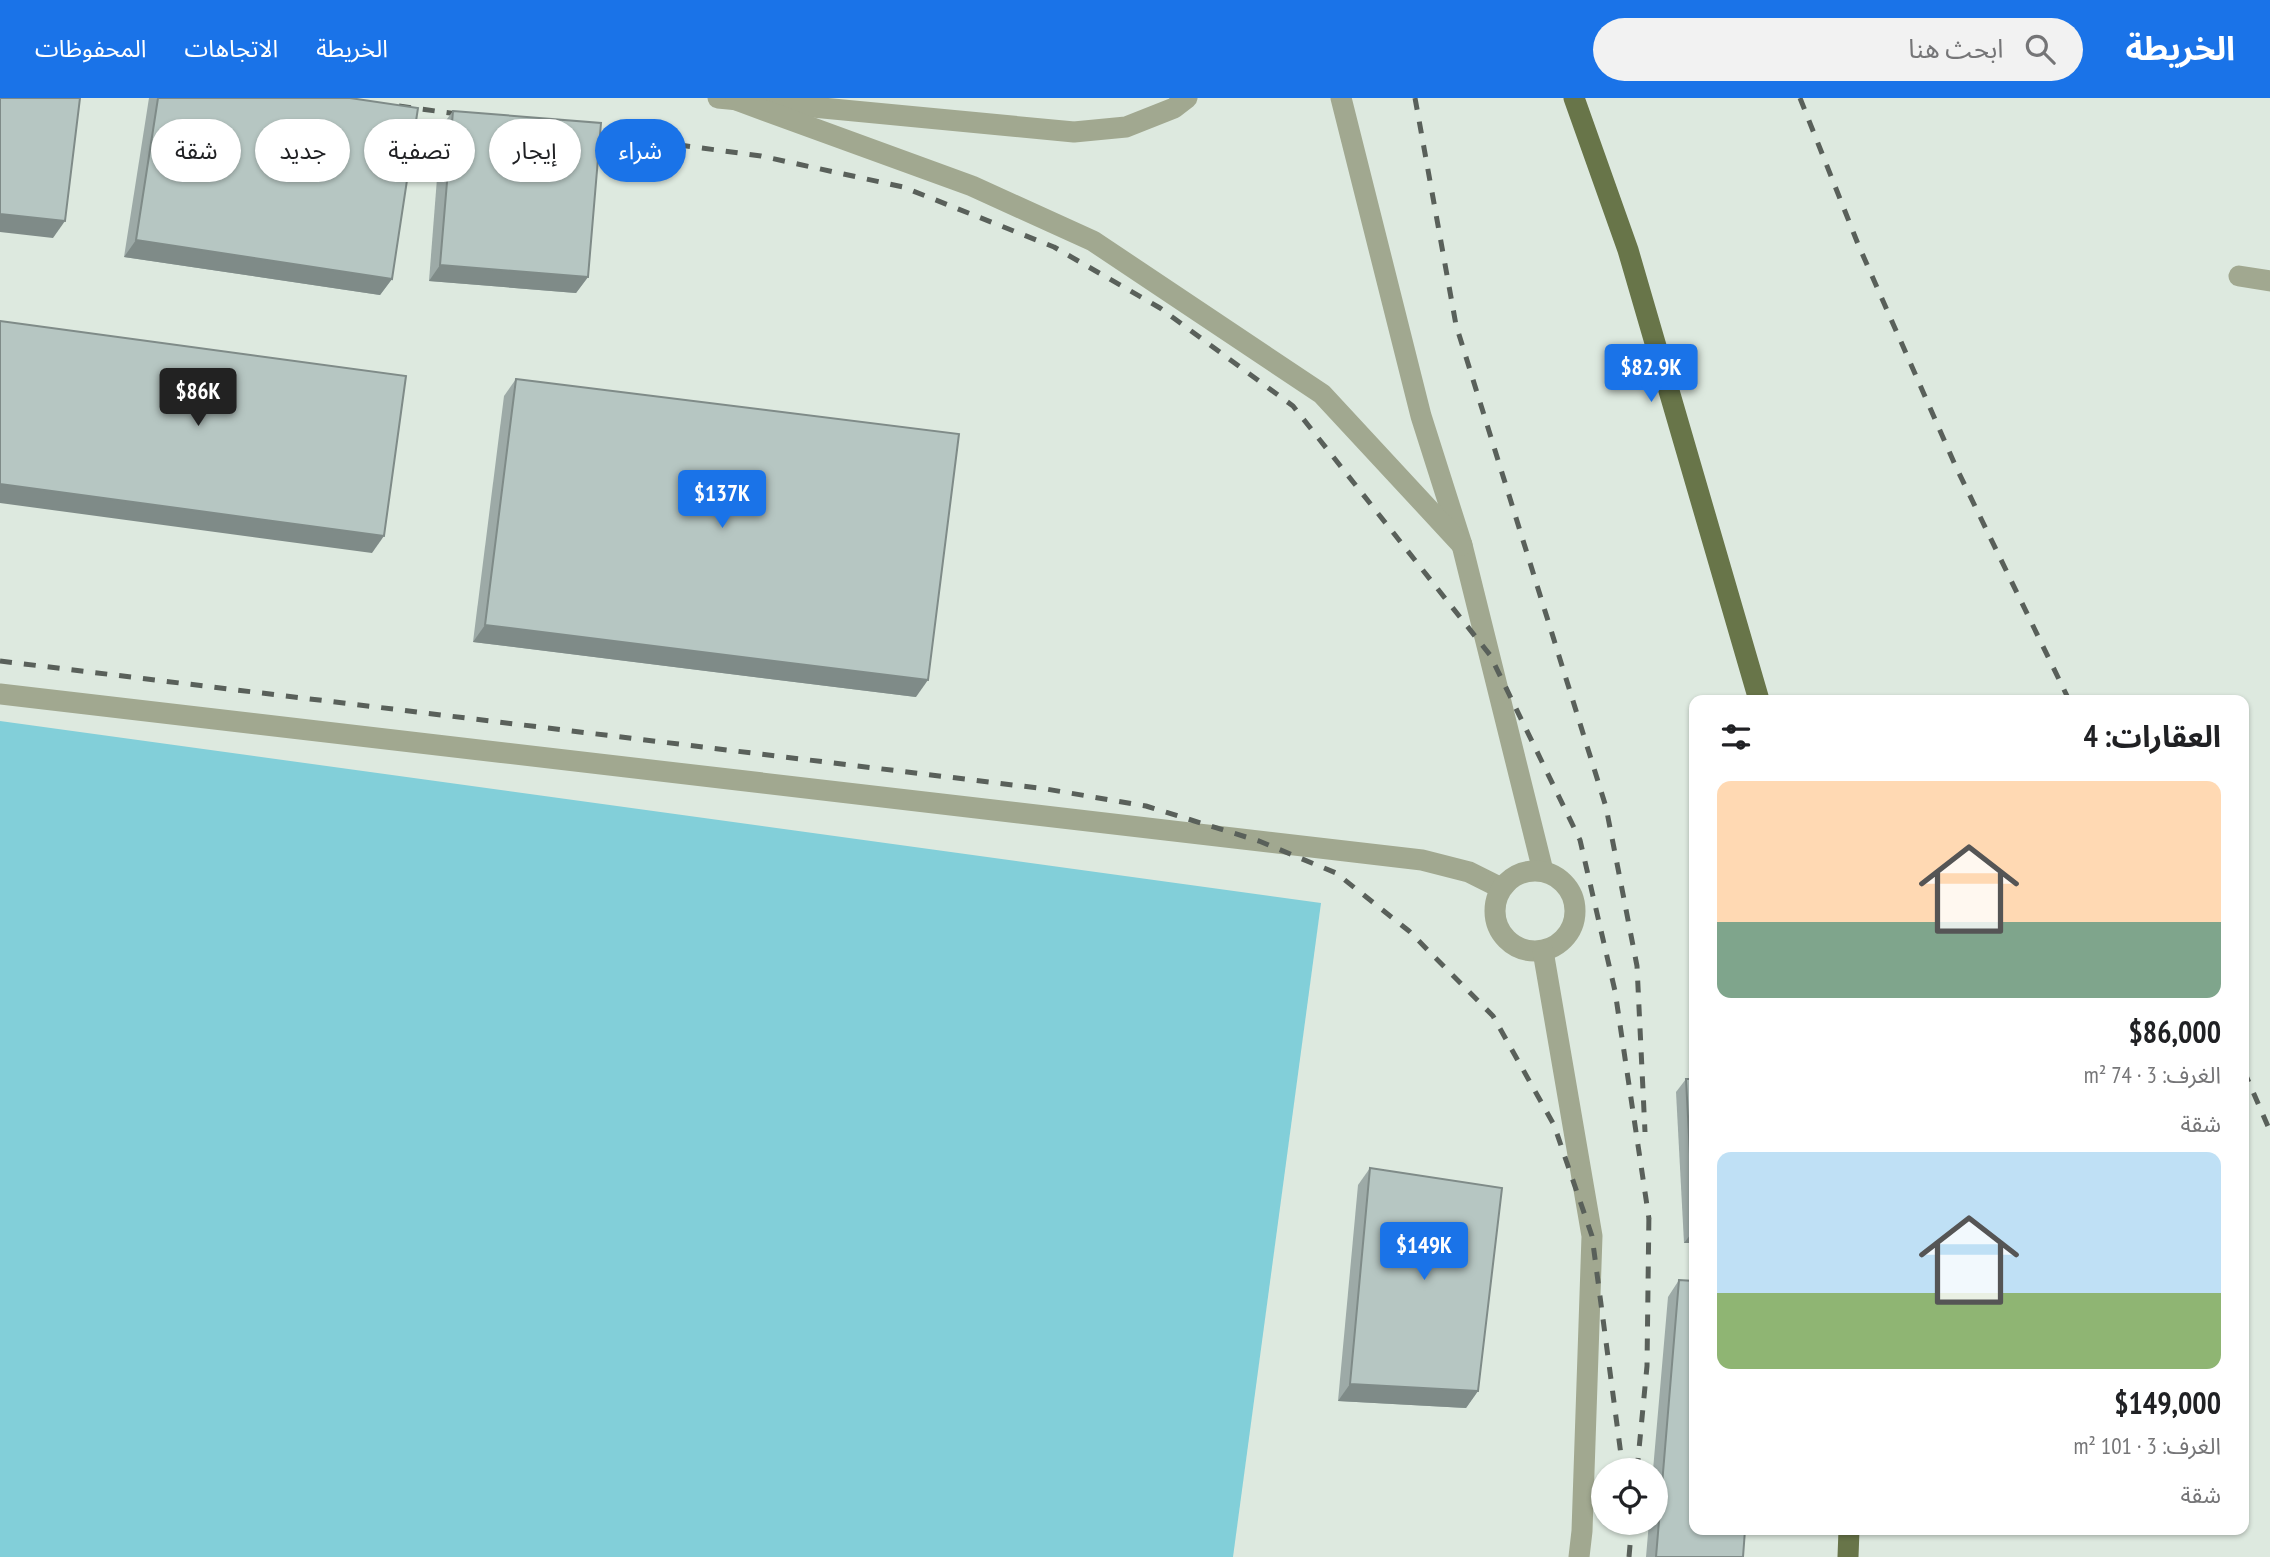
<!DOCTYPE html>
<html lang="ar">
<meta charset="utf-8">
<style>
body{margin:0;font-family:"PT Sans Narrow","Noto Sans Arabic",sans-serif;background:#f2f2f2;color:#202124;direction:rtl;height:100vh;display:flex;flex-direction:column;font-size:26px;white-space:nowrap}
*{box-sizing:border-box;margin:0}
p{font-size:23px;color:#757577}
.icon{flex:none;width:38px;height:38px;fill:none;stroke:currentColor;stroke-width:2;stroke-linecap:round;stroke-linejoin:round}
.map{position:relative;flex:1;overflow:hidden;direction:ltr}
.side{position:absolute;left:1689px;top:597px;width:560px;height:840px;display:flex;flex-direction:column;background:#fff;border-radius:14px;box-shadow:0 2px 5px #0004;direction:rtl}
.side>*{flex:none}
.hud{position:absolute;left:21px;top:21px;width:665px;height:63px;direction:rtl;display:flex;gap:14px}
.buttons{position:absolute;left:1591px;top:1360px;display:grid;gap:14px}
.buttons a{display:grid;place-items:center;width:77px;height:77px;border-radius:50%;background:#fff;box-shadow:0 2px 5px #0004;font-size:35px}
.price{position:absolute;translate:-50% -60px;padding:0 16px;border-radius:7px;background:#1a73e8;color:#fff;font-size:23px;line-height:46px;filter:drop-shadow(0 2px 4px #0008)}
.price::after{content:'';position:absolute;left:50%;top:42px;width:21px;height:16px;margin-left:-10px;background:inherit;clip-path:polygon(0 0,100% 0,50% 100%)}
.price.selected{background:#222;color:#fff}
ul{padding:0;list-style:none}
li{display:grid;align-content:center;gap:14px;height:371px;padding:0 28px}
li span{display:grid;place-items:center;height:217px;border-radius:14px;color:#555}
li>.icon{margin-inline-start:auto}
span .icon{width:126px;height:126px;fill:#fffc;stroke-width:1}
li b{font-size:30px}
h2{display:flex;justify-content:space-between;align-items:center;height:84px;padding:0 28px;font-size:30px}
.chip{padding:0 24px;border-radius:32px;background:#fff;box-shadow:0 2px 5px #0004;font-size:24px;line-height:63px}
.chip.selected{background:#1a73e8;color:#fff}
header{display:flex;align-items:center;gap:42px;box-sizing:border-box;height:98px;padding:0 35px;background:#1a73e8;color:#fff}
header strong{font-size:33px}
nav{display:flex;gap:38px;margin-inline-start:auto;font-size:24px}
.search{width:490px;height:63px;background:#f2f2f2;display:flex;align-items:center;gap:18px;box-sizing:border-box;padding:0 24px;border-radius:38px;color:#757577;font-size:26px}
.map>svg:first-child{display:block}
.water{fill:#82cfd9}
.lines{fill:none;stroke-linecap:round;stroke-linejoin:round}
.minor{stroke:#a1a890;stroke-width:21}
.major{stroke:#687549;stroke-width:21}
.rail{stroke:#59605a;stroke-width:5;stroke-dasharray:12 12;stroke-linecap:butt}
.wall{fill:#9daaa7}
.shaded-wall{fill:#7f8b88}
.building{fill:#b6c6c2;stroke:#7f8b88;stroke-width:2}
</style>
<header>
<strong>الخريطة</strong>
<div class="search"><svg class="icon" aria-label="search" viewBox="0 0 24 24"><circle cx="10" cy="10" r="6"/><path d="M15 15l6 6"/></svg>ابحث هنا</div>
<nav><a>الخريطة</a><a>الاتجاهات</a><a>المحفوظات</a></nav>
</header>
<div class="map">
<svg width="2270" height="1459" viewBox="0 0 2270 1459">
<rect width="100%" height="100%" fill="#dde9df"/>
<!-- water -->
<path class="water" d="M 0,623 L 1321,805 L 1233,1459 L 0,1459 Z"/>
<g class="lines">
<!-- minor -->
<g class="minor">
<path d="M 718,0 L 1074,34 L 1126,29 L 1174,10 L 1187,0"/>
<path d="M 1341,0 L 1421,318 L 1462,447 L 1543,773"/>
<path d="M 736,2 L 972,88 L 1093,143 L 1322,296 L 1462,447"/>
<path d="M 2239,178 L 2270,183"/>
<path d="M 0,596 L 1422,762 L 1469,774 L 1501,790"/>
<circle cx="1535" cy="813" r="40"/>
<path d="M 1543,853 L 1592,1138 L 1582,1433 L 1579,1459"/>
</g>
<!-- major -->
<g class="major">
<path d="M 1574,0 L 1628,152 L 1759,602"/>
<path d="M 1848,1459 L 1849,1432"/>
</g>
<!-- rail -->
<g class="rail">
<path d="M 1415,0 L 1456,227 L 1606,709 L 1637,868 L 1645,1034"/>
<path d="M 1800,0 L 1858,146 L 1956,369 L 2069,602"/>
<path d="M 399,8 L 472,18"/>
<path d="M 583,34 L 761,58 L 903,89 L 1054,149 L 1160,210 L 1293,308 L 1490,557 L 1580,742 L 1615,893 L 1649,1121"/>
<path d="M 0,563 L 1046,691 L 1146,708 L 1259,743 L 1336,775 L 1409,833 L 1493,918 L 1554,1027 L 1592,1138 L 1623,1372"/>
<path d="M 2244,973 L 2270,1033"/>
<path d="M 1637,1372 L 1647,1268 L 1649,1111"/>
<path d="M 1629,1459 L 1632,1424"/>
</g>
</g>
<!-- wall -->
<g class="wall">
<path d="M 149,0 L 350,0 L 392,181 L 380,197 L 124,159 Z"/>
<path d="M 453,13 L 588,179 L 576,195 L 429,183 L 441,29 Z"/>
<path d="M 516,281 L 916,599 L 473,544 L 504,298 Z"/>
<path d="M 1686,981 L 1694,981 L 1694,1145 L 1684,1145 L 1676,994 Z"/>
<path d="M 1370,1070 L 1478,1293 L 1466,1310 L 1338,1303 L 1358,1087 Z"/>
<path d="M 1679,1182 L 1743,1459 L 1646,1459 L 1649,1424 L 1656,1424 L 1656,1372 L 1653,1372 L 1668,1199 Z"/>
</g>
<!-- shaded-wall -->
<g class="shaded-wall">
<path d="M 0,116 L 65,123 L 53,140 L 0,134 Z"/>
<path d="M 136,142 L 392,181 L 380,197 L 124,159 Z"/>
<path d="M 440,167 L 588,179 L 576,195 L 429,183 Z"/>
<path d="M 0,386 L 384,438 L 372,455 L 0,405 Z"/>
<path d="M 485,527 L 928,582 L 916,599 L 473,544 Z"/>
<path d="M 1694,1132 L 1694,1145 L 1684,1145 Z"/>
<path d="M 1350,1286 L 1478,1293 L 1466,1310 L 1338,1303 Z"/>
</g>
<!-- building -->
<g class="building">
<path d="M 0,0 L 80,0 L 65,123 L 0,116 Z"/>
<path d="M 158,0 L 350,0 L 418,10 L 392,181 L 136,142 Z"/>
<path d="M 453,13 L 601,25 L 588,179 L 440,167 Z"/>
<path d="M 0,223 L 406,278 L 384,438 L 0,386 Z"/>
<path d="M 516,281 L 959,336 L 928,582 L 485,527 Z"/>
<path d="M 1686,981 L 1694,981 L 1694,1132 Z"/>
<path d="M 1370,1070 L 1502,1090 L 1478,1293 L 1350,1286 Z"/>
<path d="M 1679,1182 L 1694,1183 L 1694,1432 L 1745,1432 L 1743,1459 L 1656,1459 Z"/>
</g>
</svg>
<div class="buttons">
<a><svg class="icon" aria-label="locate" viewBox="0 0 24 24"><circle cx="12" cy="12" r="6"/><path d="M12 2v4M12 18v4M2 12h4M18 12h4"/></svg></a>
</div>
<b class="price" style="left:1651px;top:306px">$82.9K</b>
<b class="price selected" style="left:198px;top:330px">$86K</b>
<b class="price" style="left:722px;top:432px">$137K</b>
<b class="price" style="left:1424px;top:1184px">$149K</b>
<div class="hud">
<a class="chip selected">شراء</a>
<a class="chip">إيجار</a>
<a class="chip">تصفية</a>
<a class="chip">جديد</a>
<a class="chip">شقة</a>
</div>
<section class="side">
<h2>العقارات: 4<svg class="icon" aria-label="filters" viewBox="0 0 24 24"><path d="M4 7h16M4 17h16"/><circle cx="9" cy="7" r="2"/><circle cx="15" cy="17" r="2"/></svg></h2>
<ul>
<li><span style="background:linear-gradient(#ffd9b3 65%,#7fa58c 0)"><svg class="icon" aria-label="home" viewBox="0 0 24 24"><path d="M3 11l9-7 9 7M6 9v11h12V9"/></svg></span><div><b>$86,000</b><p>الغرف: 3 · 74 m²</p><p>شقة</p></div></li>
<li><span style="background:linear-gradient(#bfe0f5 65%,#8fb573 0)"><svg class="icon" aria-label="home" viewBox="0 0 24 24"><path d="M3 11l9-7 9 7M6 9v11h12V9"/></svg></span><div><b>$149,000</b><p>الغرف: 3 · 101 m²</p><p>شقة</p></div></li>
</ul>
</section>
</div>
